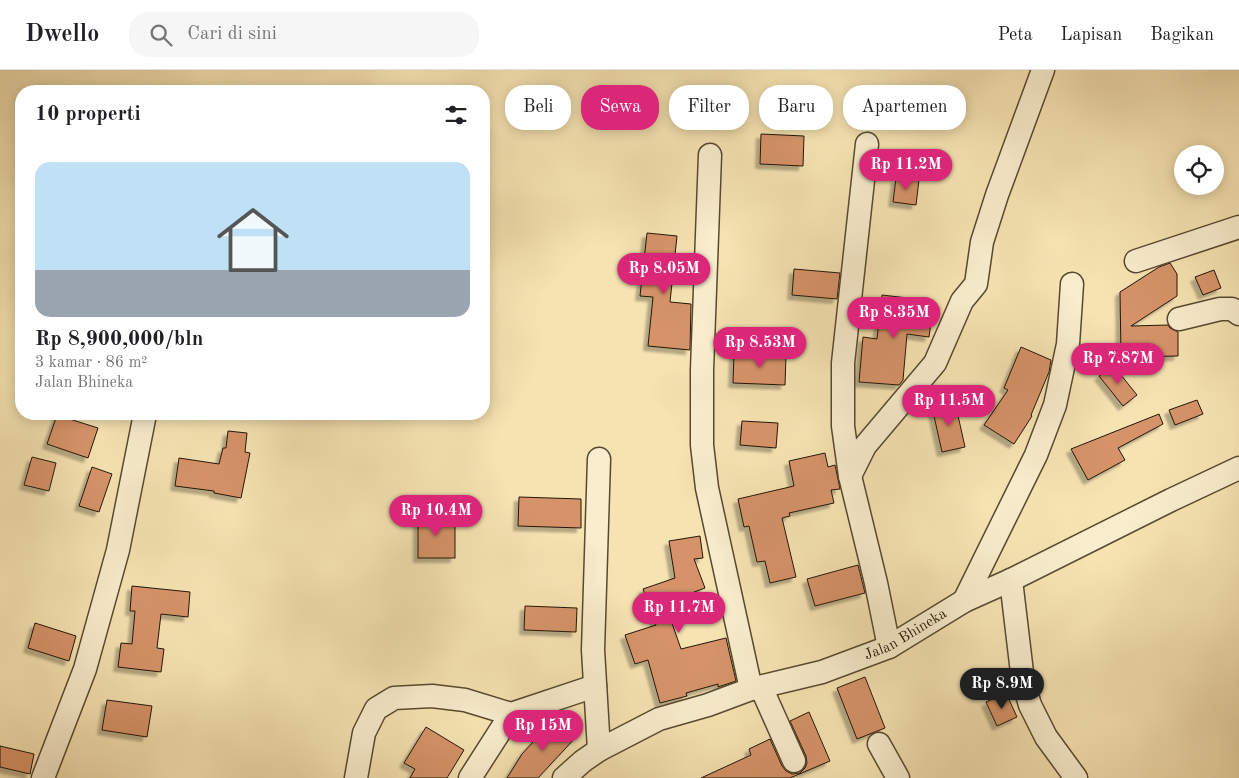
<!DOCTYPE html>
<html lang="id">
<meta charset="utf-8">
<style>
body{margin:0;font-family:"Old Standard TT",serif;background:#f6f6f6;color:#202124;height:100vh;display:flex;flex-direction:column;font-size:19px;white-space:nowrap}
*{box-sizing:border-box;margin:0}
p{font-size:16px;color:#757577}
.icon{flex:none;width:28px;height:28px;fill:none;stroke:currentColor;stroke-width:2;stroke-linecap:round;stroke-linejoin:round}
.map{position:relative;flex:1;overflow:hidden}
.details{position:absolute;left:15px;top:15px;width:475px;height:335px;display:flex;flex-direction:column;background:#fff;border-radius:20px;box-shadow:0 2px 12px #0003}
.details>*{flex:none}
.banner{position:absolute;left:505px;top:15px;width:475px;height:45px;display:flex;gap:10px}
.fabs{position:absolute;left:1174px;top:75px;display:grid;gap:10px}
.fabs a{display:grid;place-items:center;width:50px;height:50px;border-radius:50%;background:#fff;box-shadow:0 2px 12px #0003;font-size:25px}
.price{position:absolute;translate:-50% -42px;padding:0 11px;border-radius:18px;background:#db2777;color:#fff;font-size:16px;line-height:32px;filter:drop-shadow(0 1px 2px #0008)}
.price::after{content:'';position:absolute;left:50%;top:30px;width:15px;height:11px;margin-left:-8px;background:inherit;clip-path:polygon(0 0,100% 0,50% 100%)}
.price.active{background:#222;color:#fff}
ul{padding:0;list-style:none}
li{display:grid;align-content:center;gap:10px;height:265px;padding:0 20px}
li+li{border-top:1px solid #e0e0e0}
li span{display:grid;place-items:center;height:155px;border-radius:15px;color:#555}
li>.icon{margin-inline-start:auto}
span .icon{width:90px;height:90px;fill:#fffc;stroke-width:1}
li b{font-size:21px}
h2{display:flex;justify-content:space-between;align-items:center;height:60px;padding:0 20px;font-size:21px}
.tag{padding:0 18px;border-radius:20px;background:#fff;box-shadow:0 2px 12px #0003;font-size:18px;line-height:45px}
.tag.active{background:#db2777;color:#fff}
header{display:flex;align-items:center;gap:30px;box-sizing:border-box;height:70px;padding:0 25px;background:#fff;border-bottom:1px solid #e0e0e0}
header strong{font-size:24px}
nav{display:flex;gap:28px;margin-inline-start:auto;font-size:18px}
.search{width:350px;height:45px;background:#f6f6f6;display:flex;align-items:center;gap:12px;box-sizing:border-box;padding:0 18px;border-radius:20px;color:#757577;font-size:19px}
.map>svg:first-child{display:block}
.building{fill:#d69369;stroke:#221605;filter:url(#shadow)}
.lines{fill:none;stroke-linecap:round;stroke-linejoin:round}
.minor-casing{stroke:#574930;stroke-width:25}
.minor{stroke:#f9edcd;stroke-width:22}
.labels{text-anchor:middle;dominant-baseline:central;stroke-width:4;stroke-linejoin:round;paint-order:stroke}
.street-label{font-size:15px;fill:#221605;stroke:#f9edcd}
</style>
<header>
<strong>Dwello</strong>
<div class="search"><svg class="icon" aria-label="search" viewBox="0 0 24 24"><circle cx="10" cy="10" r="6"/><path d="M15 15l6 6"/></svg>Cari di sini</div>
<nav><a>Peta</a><a>Lapisan</a><a>Bagikan</a></nav>
</header>
<div class="map">
<svg width="1239" height="708" viewBox="0 0 1239 708">
<defs>
<filter id="shadow"><feDropShadow dx="-4.5" dy="4.5" stdDeviation="1" flood-color="#0004"/></filter>
</defs>
<rect width="100%" height="100%" fill="#f6e3b2"/>
<filter id="stains"><feTurbulence type="fractalNoise" baseFrequency=".004" numOctaves="4"/><feColorMatrix values="0 0 0 0 .2 0 0 0 0 .09 0 0 0 0 .02 0 0 0 .5 -.17"/></filter>
<radialGradient id="worn" r=".72"><stop offset=".6" stop-color="#630" stop-opacity="0"/><stop offset="1" stop-color="#630" stop-opacity=".3"/></radialGradient>
<!-- building -->
<g class="building">
<path d="M 761,64 L 804,66 L 803,96 L 760,94 Z"/>
<path d="M 896,108 L 919,110 L 916,135 L 893,132 Z"/>
<path d="M 647,163 L 677,166 L 670,232 L 691,234 L 690,280 L 648,276 L 653,227 L 640,226 Z"/>
<path d="M 1170,193 L 1177,204 L 1177,226 L 1131,256 L 1168,255 L 1170,258 L 1178,262 L 1178,286 L 1121,287 L 1120,222 L 1159,197 Z"/>
<path d="M 794,199 L 840,203 L 837,229 L 792,225 Z"/>
<path d="M 1214,200 L 1221,218 L 1203,225 L 1195,207 Z"/>
<path d="M 882,225 L 934,231 L 929,267 L 907,264 L 903,310 L 899,315 L 859,312 L 863,267 L 877,269 Z"/>
<path d="M 1021,277 L 1051,290 L 1049,302 L 1031,345 L 1032,346 L 1014,374 L 984,355 L 1008,320 L 1004,318 Z"/>
<path d="M 734,283 L 786,285 L 785,315 L 733,313 Z"/>
<path d="M 1113,295 L 1137,325 L 1123,336 L 1099,306 Z"/>
<path d="M 1197,330 L 1203,344 L 1175,355 L 1169,340 Z"/>
<path d="M 955,332 L 965,377 L 942,382 L 932,337 Z"/>
<path d="M 1159,344 L 1163,354 L 1118,378 L 1125,390 L 1088,410 L 1071,379 Z"/>
<path d="M 57,345 L 98,358 L 88,388 L 47,374 Z"/>
<path d="M 742,351 L 778,353 L 776,378 L 740,375 Z"/>
<path d="M 228,361 L 247,363 L 245,382 L 250,383 L 241,428 L 214,423 L 214,421 L 175,416 L 179,388 L 219,394 L 223,378 L 226,378 Z"/>
<path d="M 825,383 L 828,397 L 835,395 L 840,419 L 831,420 L 834,433 L 789,443 L 790,446 L 782,448 L 796,507 L 770,513 L 765,491 L 757,492 L 749,456 L 744,457 L 738,429 L 794,416 L 789,391 Z"/>
<path d="M 32,387 L 56,393 L 49,421 L 24,415 Z"/>
<path d="M 92,397 L 112,404 L 99,442 L 79,436 Z"/>
<path d="M 519,427 L 581,429 L 581,458 L 518,456 Z"/>
<rect x="418" y="446" width="37" height="42"/>
<path d="M 700,466 L 703,488 L 694,489 L 705,518 L 665,533 L 681,579 L 726,568 L 736,611 L 718,617 L 718,614 L 686,623 L 687,626 L 660,633 L 648,590 L 635,594 L 625,565 L 656,555 L 643,519 L 675,508 L 669,471 Z"/>
<path d="M 858,495 L 865,523 L 815,536 L 807,509 Z"/>
<path d="M 132,516 L 190,522 L 188,547 L 161,544 L 157,578 L 164,579 L 161,602 L 118,597 L 121,573 L 132,574 L 135,541 L 130,541 Z"/>
<path d="M 525,536 L 577,538 L 576,562 L 524,560 Z"/>
<path d="M 35,553 L 76,566 L 69,591 L 28,578 Z"/>
<path d="M 865,607 L 885,658 L 857,669 L 837,618 Z"/>
<path d="M 1006,623 L 1017,647 L 997,656 L 986,632 Z"/>
<path d="M 107,630 L 152,636 L 147,667 L 102,660 Z"/>
<path d="M 809,642 L 830,691 L 790,708 L 701,708 L 751,685 L 749,679 L 770,669 L 782,696 L 786,701 L 792,704 L 800,703 L 805,698 L 807,693 L 806,686 L 790,651 Z"/>
<path d="M 555,648 L 576,667 L 538,708 L 507,708 L 522,684 Z"/>
<path d="M 426,657 L 464,680 L 447,708 L 410,708 L 415,699 L 404,693 Z"/>
<path d="M 0,676 L 34,684 L 30,704 L 0,697 Z"/>
</g>
<g class="lines">
<!-- minor casing -->
<g class="minor-casing">
<g id="minor">
<path d="M 867,74 L 843,293 L 843,356 L 850,406 L 876,513 L 889,577"/>
<path d="M 710,85 L 702,300 L 702,375 L 707,418 L 751,619"/>
<path d="M 1136,191 L 1239,157"/>
<path d="M 1179,249 L 1220,239 L 1232,239 L 1239,244"/>
<path d="M 599,389 L 593,580 L 599,680"/>
<path d="M 850,406 L 865,376 L 935,293 L 962,231 L 976,214 L 982,172 L 997,125 L 1043,0"/>
<path d="M 1011,510 L 1023,611 L 1030,635 L 1046,667 L 1076,708"/>
<path d="M 964,531 L 1036,385 L 1055,335 L 1068,274 L 1072,214"/>
<path d="M 761,617 L 794,691"/>
<path d="M 879,674 L 898,708"/>
<path d="M 43,708 L 85,599 L 118,480 L 145,344"/>
<path d="M 356,708 L 364,663 L 376,639 L 394,628 L 432,626 L 465,630 L 511,644 L 595,616"/>
<path d="M 470,708 L 511,644"/>
<path id="s1" d="M 564,708 L 583,691 L 599,680 L 659,649 L 708,635 L 751,619 L 822,602 L 889,577 L 964,531 L 1011,510 L 1171,430 L 1239,398"/>
</g>
</g>
<!-- minor -->
<use href="#minor" class="minor"/>
</g>
<g class="labels">
<!-- street labels -->
<g class="street-label">
<text stroke="none"><textPath href="#s1" startOffset="374">Jalan Bhineka</textPath></text>
</g>
</g>
<rect width="100%" height="100%" filter="url(#stains)"/>
<rect width="100%" height="100%" fill="url(#worn)"/>
</svg>
<div class="fabs">
<a><svg class="icon" aria-label="locate" viewBox="0 0 24 24"><circle cx="12" cy="12" r="6"/><path d="M12 2v4M12 18v4M2 12h4M18 12h4"/></svg></a>
</div>
<b class="price" style="left:906px;top:121px">Rp 11.2M</b>
<b class="price" style="left:664px;top:225px">Rp 8.05M</b>
<b class="price" style="left:894px;top:269px">Rp 8.35M</b>
<b class="price" style="left:760px;top:299px">Rp 8.53M</b>
<b class="price" style="left:1118px;top:315px">Rp 7.87M</b>
<b class="price" style="left:949px;top:357px">Rp 11.5M</b>
<b class="price" style="left:436px;top:467px">Rp 10.4M</b>
<b class="price" style="left:679px;top:564px">Rp 11.7M</b>
<b class="price active" style="left:1002px;top:640px">Rp 8.9M</b>
<b class="price" style="left:543px;top:682px">Rp 15M</b>
<div class="banner">
<a class="tag">Beli</a>
<a class="tag active">Sewa</a>
<a class="tag">Filter</a>
<a class="tag">Baru</a>
<a class="tag">Apartemen</a>
</div>
<section class="details">
<h2>10 properti<svg class="icon" aria-label="filters" viewBox="0 0 24 24"><path d="M4 7h16M4 17h16"/><circle cx="9" cy="7" r="2"/><circle cx="15" cy="17" r="2"/></svg></h2>
<ul>
<li><span style="background:linear-gradient(#bfe0f5 70%,#9aa5b1 0)"><svg class="icon" aria-label="home" viewBox="0 0 24 24"><path d="M3 11l9-7 9 7M6 9v11h12V9"/></svg></span><div><b>Rp 8,900,000/bln</b><p>3 kamar · 86 m²</p><p>Jalan Bhineka</p></div></li>
</ul>
</section>
</div>
